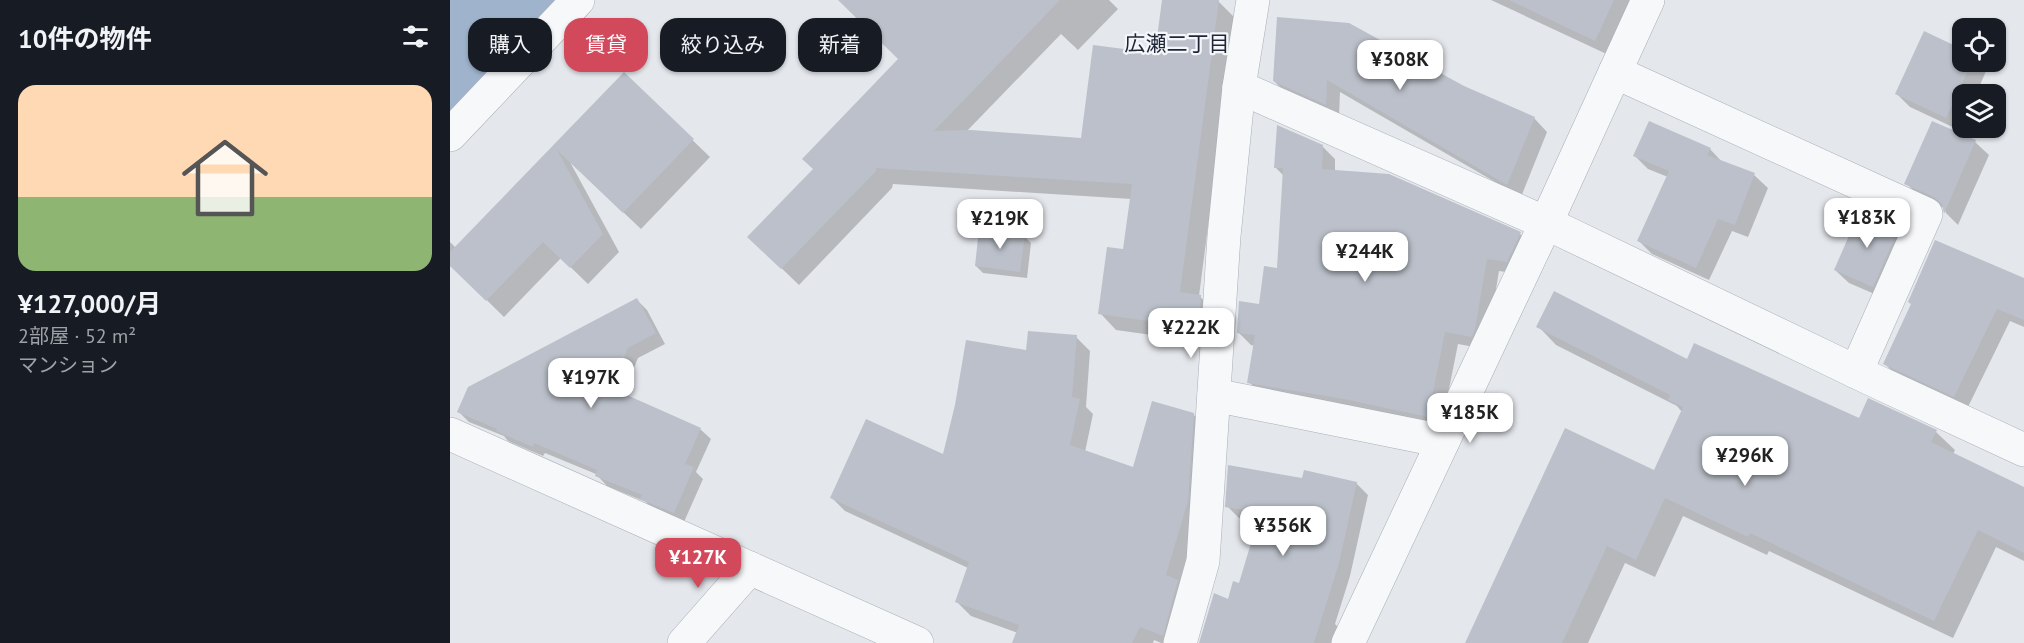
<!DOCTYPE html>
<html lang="ja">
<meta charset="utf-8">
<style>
body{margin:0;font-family:"PT Sans","Noto Sans JP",sans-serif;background:#242831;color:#f1f3f6;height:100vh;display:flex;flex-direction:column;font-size:22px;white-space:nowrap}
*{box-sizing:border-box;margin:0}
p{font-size:20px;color:#9ea1a6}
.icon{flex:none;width:33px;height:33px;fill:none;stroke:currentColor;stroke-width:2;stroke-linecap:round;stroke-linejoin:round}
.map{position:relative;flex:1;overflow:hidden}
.side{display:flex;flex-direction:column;background:#171b24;width:450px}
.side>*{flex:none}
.guide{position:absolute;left:18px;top:18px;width:570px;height:54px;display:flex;gap:12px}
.buttons{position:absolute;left:1502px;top:18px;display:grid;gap:12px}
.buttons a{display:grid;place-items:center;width:54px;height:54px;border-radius:12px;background:#171b24;box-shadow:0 2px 4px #0004;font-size:30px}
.price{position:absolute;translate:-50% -51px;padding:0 14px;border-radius:12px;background:#fff;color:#222;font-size:20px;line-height:39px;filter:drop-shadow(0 2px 3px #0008)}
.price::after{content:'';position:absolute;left:50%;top:36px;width:18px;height:14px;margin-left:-9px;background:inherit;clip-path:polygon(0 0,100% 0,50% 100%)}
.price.selected{background:#d1495b;color:#fff}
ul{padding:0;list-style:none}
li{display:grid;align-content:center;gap:12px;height:318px;padding:0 18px}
li span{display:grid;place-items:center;height:186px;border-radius:18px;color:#555}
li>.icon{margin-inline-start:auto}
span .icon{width:108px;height:108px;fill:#fffc;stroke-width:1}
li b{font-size:26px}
h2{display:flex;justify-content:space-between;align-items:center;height:72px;padding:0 18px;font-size:26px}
.pill{padding:0 21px;border-radius:18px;background:#171b24;box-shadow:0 2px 4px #0004;font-size:21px;line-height:54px}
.pill.selected{background:#d1495b;color:#fff}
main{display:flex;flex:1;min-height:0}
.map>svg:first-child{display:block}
.water{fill:#9fb4cc}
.shadow{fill:#0003}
.building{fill:#bbc0ca}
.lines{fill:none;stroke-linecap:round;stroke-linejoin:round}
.street-casing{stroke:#a9aeb7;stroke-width:34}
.street{stroke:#f7f8fa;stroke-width:33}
.labels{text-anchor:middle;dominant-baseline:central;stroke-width:4.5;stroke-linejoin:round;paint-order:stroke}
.neighbourhood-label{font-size:21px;fill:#1d2536;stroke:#f4f6f9}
</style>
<main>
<section class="side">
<h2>10件の物件<svg class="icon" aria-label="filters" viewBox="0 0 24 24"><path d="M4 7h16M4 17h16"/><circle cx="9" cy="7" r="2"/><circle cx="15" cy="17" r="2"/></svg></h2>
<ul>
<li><span style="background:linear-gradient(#ffd9b3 60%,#8fb573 0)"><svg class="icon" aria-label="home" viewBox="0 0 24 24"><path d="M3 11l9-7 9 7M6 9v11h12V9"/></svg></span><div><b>¥127,000/月</b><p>2部屋 · 52 m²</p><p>マンション</p></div></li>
</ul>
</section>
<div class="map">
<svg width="1574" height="643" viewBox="0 0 1574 643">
<rect width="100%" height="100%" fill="#e4e7ec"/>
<!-- water -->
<path class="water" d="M 0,0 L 108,0 L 0,118 Z"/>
<!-- shadow -->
<g class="shadow">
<path d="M 394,0 L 659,0 L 668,9 L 628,50 L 611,34 L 516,132 L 632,139 L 707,55 L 714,0 L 768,1 L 785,18 L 749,296 L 768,313 L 766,344 L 666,330 L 650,313 L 674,251 L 681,199 L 443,184 L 442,188 L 349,285 L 299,237 L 365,169 L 450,59 Z"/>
<path d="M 1041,0 L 1185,0 L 1163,57 Z"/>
<path d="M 829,18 L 1013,87 L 1084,118 L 1097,132 L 1071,197 L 890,92 L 889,117 L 837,94 L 824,81 Z"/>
<path d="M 1512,50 L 1512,62 L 1529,62 L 1537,69 L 1526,94 L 1512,94 L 1512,124 L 1509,130 L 1460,107 L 1447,94 Z"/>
<path d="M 174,74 L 260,157 L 191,229 L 120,162 L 169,252 L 138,284 L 111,258 L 54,317 L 1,265 L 0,267 L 0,242 L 6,248 Z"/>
<path d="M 1482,123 L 1525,142 L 1539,155 L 1508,225 L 1496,213 L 1494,208 L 1469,196 L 1456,183 Z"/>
<path d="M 872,146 L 885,159 L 885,172 L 1070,234 L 1083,246 L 1070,274 L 1049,271 L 1037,343 L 1035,349 L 1008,344 L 991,429 L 812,395 L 799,382 L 805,346 L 801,345 L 788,332 L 810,306 L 829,270 L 834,176 L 825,167 Z"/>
<path d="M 1260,149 L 1273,163 L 1304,175 L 1318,188 L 1298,237 L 1282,231 L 1259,280 L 1202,254 L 1189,241 L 1218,177 L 1198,169 L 1185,156 Z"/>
<path d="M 1440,220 L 1450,225 L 1464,238 L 1436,299 L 1399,283 L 1385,270 L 1437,228 Z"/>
<path d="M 574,236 L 581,243 L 577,278 L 533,273 L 526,266 Z"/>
<path d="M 1574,280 L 1574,327 L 1560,321 L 1517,409 L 1448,377 L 1435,364 Z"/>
<path d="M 186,299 L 197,310 L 215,344 L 188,358 L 173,394 L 250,429 L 261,439 L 246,472 L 253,479 L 234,522 L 202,509 L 196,502 L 157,486 L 146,474 L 95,453 L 93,456 L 58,441 L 54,436 L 19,422 L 9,412 Z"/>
<path d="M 1088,326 L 1238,361 L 1409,420 L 1486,432 L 1505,450 L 1503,454 L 1574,489 L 1574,561 L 1546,547 L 1503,638 L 1319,551 L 1317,555 L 1233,516 L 1205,577 L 1175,563 L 1138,643 L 1017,643 L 1205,472 L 1232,412 L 1227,406 L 1106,345 Z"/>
<path d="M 626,337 L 640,351 L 636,407 L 643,414 L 635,452 L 684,469 L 743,414 L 757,428 L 728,643 L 711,643 L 704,640 L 703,643 L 571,643 L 568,633 L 521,616 L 507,602 L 518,568 L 395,511 L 381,497 L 494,457 L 578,352 Z"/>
<path d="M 853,480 L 906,483 L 918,495 L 900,576 L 885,624 L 897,636 L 895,643 L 751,643 L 790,585 L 809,522 L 789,518 L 777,506 Z"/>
</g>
<!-- building -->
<g class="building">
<path d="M 388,0 L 610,0 L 484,131 L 521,130 L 631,138 L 643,45 L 705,53 L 712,0 L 769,0 L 730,292 L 751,295 L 749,328 L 648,314 L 657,247 L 673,249 L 682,184 L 426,168 L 426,171 L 331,269 L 297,237 L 363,169 L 352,159 L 448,59 Z"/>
<path d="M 1059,0 L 1164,0 L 1145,41 Z"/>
<path d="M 827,17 L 899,23 L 1014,86 L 1085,117 L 1057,185 L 877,80 L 876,105 L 823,81 Z"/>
<path d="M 1474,31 L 1512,49 L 1512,62 L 1522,62 L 1496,118 L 1445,94 Z"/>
<path d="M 174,72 L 244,139 L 173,213 L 107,150 L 153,234 L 120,268 L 93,242 L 36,301 L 0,266 L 0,252 Z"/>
<path d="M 1199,121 L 1261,148 L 1257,155 L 1305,173 L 1285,225 L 1268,219 L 1246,268 L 1187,241 L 1219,171 L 1183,156 Z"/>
<path d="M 1482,121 L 1526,140 L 1494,214 L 1492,204 L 1484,197 L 1454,184 Z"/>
<path d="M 827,125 L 873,145 L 872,169 L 939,174 L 1071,232 L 1057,262 L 1037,259 L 1025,329 L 1022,337 L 995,332 L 978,417 L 894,399 L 797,383 L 805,335 L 787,333 L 789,301 L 809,304 L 814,266 L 827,268 L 833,168 L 824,168 Z"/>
<path d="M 1409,213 L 1436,226 L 1439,218 L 1451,223 L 1423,287 L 1384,270 Z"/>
<path d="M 529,229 L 575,235 L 570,272 L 525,266 Z"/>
<path d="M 1485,240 L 1574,278 L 1574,320 L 1547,309 L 1504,397 L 1433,364 L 1461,304 L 1458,302 Z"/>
<path d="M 1104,291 L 1237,359 L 1244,343 L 1409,418 L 1418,398 L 1487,430 L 1481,442 L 1574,487 L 1574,553 L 1528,530 L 1484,621 L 1300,533 L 1298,537 L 1215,498 L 1186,560 L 1157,546 L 1112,643 L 1015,643 L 1115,428 L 1204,470 L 1233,407 L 1218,400 L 1220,395 L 1086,327 Z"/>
<path d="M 187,298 L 206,333 L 178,348 L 161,388 L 251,428 L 235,464 L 244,467 L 224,513 L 190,499 L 192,495 L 145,476 L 147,470 L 84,443 L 83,447 L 46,431 L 47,429 L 7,412 L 18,387 Z"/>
<path d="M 578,331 L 627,335 L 622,397 L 630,399 L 620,445 L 683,467 L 702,401 L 744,413 L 738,501 L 716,575 L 728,580 L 713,636 L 690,627 L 682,643 L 562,643 L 569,625 L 505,602 L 519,562 L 380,498 L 416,419 L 493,454 L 505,405 L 516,340 L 576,350 Z"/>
<path d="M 778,465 L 852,478 L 854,470 L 907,482 L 889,563 L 864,643 L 749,643 L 764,593 L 778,599 L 783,581 L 789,583 L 810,513 L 775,507 Z"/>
</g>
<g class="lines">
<!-- street casing -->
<g class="street-casing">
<g id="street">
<path d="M 1165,72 L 1476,214 L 1406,372"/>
<path d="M 789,87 L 1096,223 L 1421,379 L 1574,450"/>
<path d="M 0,135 L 128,0"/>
<path d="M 764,395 L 993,441"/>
<path d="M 0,434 L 467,643"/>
<path d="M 234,643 L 300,568"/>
<path d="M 730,643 L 753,561 L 774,236 L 789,87 L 803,0"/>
<path d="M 898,643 L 1096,223 L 1198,0"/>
</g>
</g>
<!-- street -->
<use href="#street" class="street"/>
</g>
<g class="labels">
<!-- neighbourhood labels -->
<g class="neighbourhood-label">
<text x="727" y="43">広瀬二丁目</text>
</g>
</g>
</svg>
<div class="buttons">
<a><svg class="icon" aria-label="locate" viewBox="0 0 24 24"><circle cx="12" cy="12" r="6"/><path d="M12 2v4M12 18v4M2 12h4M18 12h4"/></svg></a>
<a><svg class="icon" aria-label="layers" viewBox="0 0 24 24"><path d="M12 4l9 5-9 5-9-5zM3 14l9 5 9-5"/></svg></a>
</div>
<b class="price" style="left:950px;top:91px">¥308K</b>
<b class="price" style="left:1417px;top:249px">¥183K</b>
<b class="price" style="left:550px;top:250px">¥219K</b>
<b class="price" style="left:915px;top:283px">¥244K</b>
<b class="price" style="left:741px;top:359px">¥222K</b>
<b class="price" style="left:141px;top:409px">¥197K</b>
<b class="price" style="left:1020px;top:444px">¥185K</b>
<b class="price" style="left:1295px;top:487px">¥296K</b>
<b class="price" style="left:833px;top:557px">¥356K</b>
<b class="price selected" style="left:248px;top:589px">¥127K</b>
<div class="guide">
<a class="pill">購入</a>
<a class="pill selected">賃貸</a>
<a class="pill">絞り込み</a>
<a class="pill">新着</a>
</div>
</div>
</main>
